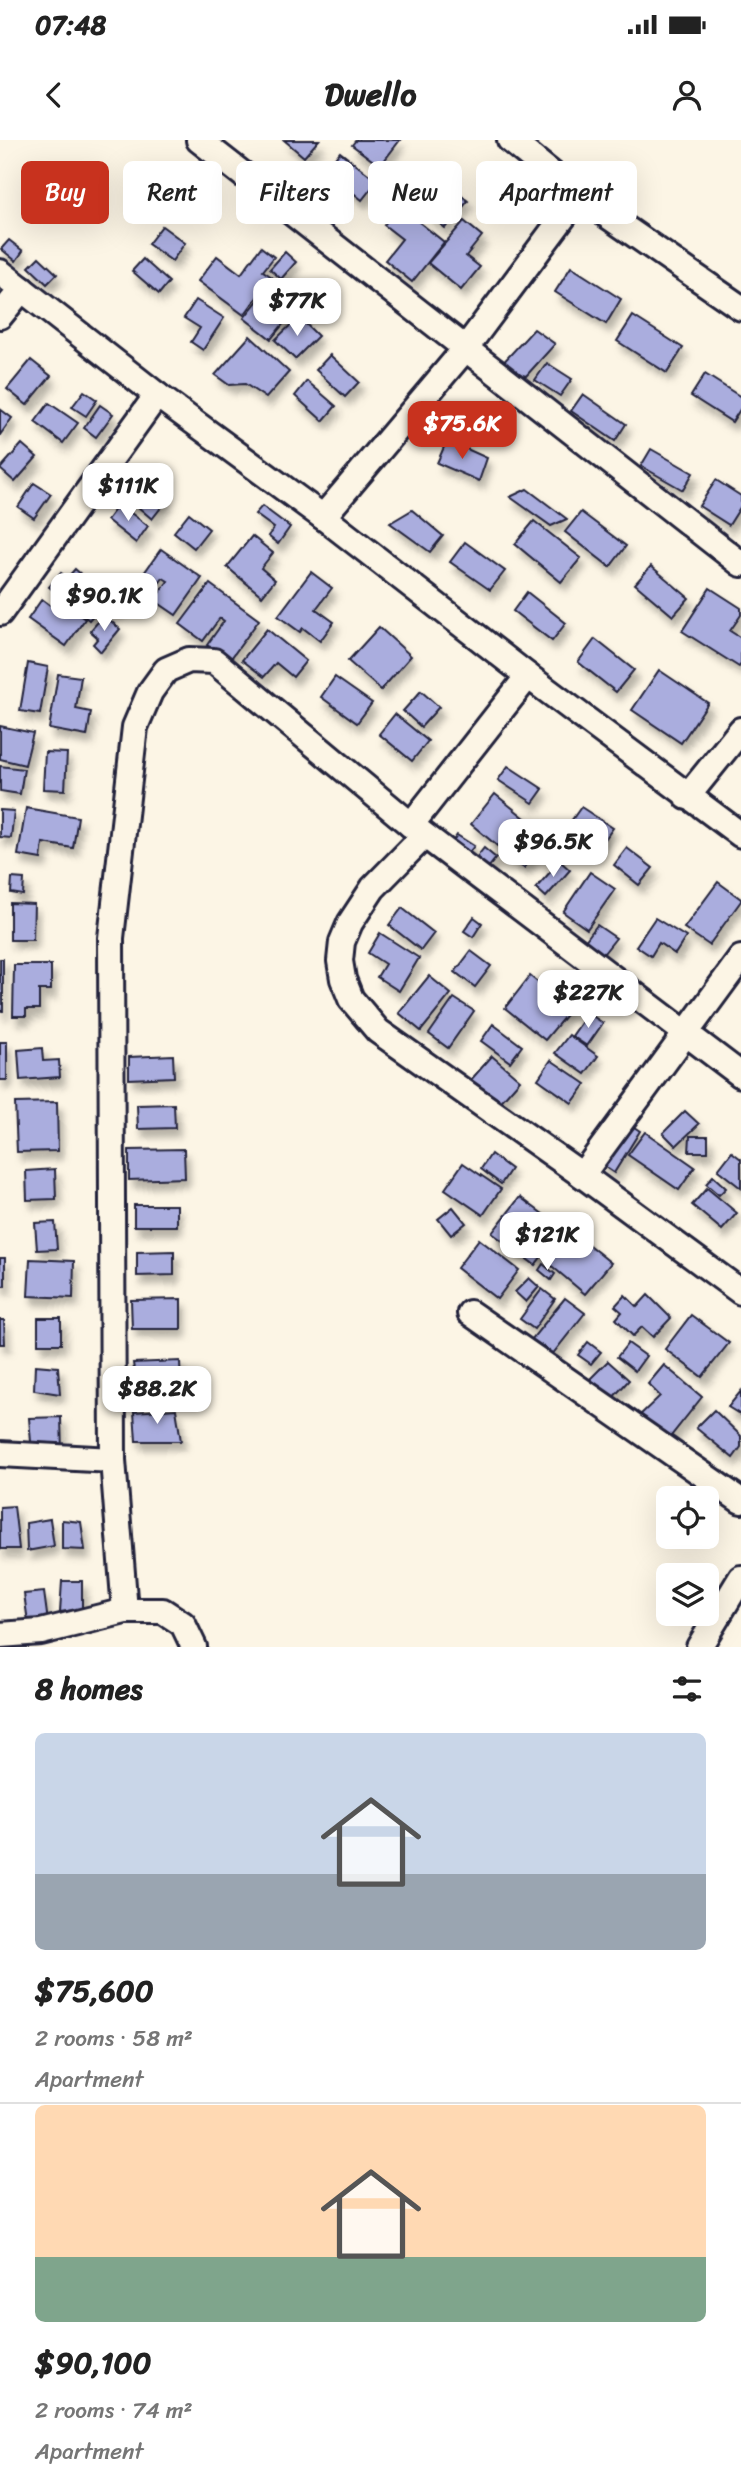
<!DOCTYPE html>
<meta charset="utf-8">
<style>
body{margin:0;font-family:Sriracha,sans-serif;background:#f6f6f6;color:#222;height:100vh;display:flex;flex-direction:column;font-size:26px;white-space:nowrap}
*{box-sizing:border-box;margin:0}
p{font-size:23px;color:#767676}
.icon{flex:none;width:38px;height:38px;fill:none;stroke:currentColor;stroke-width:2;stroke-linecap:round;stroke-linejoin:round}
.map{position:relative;height:1507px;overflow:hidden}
.side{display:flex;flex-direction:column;background:#fff;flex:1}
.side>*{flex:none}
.hud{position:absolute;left:21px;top:21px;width:700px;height:63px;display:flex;gap:14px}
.tools{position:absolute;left:656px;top:1346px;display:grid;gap:14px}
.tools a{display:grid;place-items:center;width:63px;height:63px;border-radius:10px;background:#fff;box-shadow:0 7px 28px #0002;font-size:35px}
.price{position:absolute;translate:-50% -60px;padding:0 16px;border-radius:14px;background:#fff;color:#222;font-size:23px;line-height:46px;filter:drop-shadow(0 2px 4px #0008)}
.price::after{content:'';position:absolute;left:50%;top:42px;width:21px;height:16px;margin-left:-10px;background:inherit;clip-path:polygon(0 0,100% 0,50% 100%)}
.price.active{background:#c8321e;color:#fff}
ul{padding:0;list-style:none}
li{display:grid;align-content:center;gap:14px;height:371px;padding:0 35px}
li+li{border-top:2px solid #e0e0e0}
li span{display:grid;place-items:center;height:217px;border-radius:10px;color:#555}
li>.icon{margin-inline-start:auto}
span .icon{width:126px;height:126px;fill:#fffc;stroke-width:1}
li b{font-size:30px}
h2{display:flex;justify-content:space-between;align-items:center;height:84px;padding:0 35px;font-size:30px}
.tag{padding:0 24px;border-radius:10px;background:#fff;box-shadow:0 7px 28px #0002;font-size:24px;line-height:63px}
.tag.active{background:#c8321e;color:#fff}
.status{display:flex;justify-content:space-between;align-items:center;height:49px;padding:0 35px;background:#fff;direction:ltr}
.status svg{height:19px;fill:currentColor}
header{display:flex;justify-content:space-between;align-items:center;height:91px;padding:0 35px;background:#fff;font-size:32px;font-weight:700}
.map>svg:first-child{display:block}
.building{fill:#aaadde;stroke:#22223b;stroke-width:2;filter:url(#shadow)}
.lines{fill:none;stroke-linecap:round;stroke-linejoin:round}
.minor-casing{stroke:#22223b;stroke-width:30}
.minor{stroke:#fcf5e5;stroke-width:24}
</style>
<div class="status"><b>07:48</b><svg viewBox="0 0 49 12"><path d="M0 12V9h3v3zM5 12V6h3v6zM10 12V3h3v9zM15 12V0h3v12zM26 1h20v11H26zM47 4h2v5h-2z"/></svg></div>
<header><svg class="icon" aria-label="back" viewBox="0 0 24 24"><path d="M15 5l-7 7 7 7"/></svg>Dwello<svg class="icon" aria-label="person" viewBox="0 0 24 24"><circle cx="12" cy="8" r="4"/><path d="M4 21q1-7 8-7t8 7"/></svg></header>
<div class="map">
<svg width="741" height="1507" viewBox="0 0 741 1507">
<defs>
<filter id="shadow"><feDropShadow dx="4.5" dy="8" stdDeviation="3.5" flood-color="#0004"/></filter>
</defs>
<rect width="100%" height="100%" fill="#fcf5e5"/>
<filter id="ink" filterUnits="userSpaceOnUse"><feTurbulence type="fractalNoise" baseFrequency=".0143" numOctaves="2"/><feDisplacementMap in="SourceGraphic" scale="14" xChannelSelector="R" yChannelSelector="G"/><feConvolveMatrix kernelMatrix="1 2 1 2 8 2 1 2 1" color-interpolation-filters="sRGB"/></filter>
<g filter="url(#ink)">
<!-- building -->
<g class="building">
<path d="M 284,0 L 319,0 L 304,17 Z"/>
<path d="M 356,0 L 400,0 L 380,26 L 352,5 Z"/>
<path d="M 340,12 L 377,41 L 362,60 L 346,47 L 332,65 L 311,48 Z"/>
<path d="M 430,29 L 468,61 L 445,88 L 407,55 Z"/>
<path d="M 399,66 L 444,102 L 412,142 L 385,120 L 402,99 L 384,85 Z"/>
<path d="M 464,81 L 482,96 L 466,116 L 480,127 L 461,150 L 428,123 Z"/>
<path d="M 162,86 L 185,103 L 172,121 L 148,104 Z"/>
<path d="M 9,100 L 23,111 L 16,121 L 1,109 Z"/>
<path d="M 261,107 L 274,117 L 263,131 L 272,137 L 244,175 L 198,141 L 217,116 L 241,134 Z"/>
<path d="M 285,112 L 296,122 L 281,139 L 270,129 Z"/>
<path d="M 39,117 L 57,134 L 47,144 L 29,127 Z"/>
<path d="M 143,119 L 169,142 L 159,154 L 132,131 Z"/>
<path d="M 571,127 L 621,159 L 606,184 L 555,152 Z"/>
<path d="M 275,139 L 302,161 L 271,199 L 244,178 Z"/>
<path d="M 196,160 L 224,178 L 203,210 L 191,202 L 200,188 L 184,178 Z"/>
<path d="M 633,176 L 683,208 L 667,233 L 617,201 Z"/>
<path d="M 299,177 L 318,196 L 295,219 L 275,200 Z"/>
<path d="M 534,189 L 555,204 L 526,236 L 498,228 Z"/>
<path d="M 250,196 L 289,232 L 266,258 L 245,244 L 229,245 L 215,235 Z"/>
<path d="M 330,215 L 359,242 L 345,257 L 316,230 Z"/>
<path d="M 31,220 L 51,236 L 27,265 L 7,249 Z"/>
<path d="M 547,223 L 572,239 L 560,256 L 535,240 Z"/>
<path d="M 705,234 L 741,257 L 741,268 L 732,282 L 691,256 Z"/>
<path d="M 307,241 L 336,266 L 323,281 L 295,256 Z"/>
<path d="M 84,251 L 97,260 L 86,276 L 72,267 Z"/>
<path d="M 583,254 L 626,284 L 615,301 L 571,271 Z"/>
<path d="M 49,263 L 78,283 L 63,303 L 35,282 Z"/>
<path d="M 100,265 L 113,274 L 96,297 L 84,288 Z"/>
<path d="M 0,269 L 12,278 L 0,295 Z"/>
<path d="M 447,300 L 487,318 L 479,341 L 437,323 Z"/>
<path d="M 22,304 L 37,317 L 15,342 L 0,329 Z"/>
<path d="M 651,309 L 693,333 L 683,350 L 641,326 Z"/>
<path d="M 139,337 L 167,360 L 152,379 L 124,355 Z"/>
<path d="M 716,340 L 741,356 L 741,366 L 729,385 L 699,366 Z"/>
<path d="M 34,343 L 51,354 L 34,378 L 18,367 Z"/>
<path d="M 527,349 L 567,379 L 551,386 L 510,357 Z"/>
<path d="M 119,364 L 148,386 L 136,403 L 107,380 Z"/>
<path d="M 262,366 L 290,387 L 278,404 L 268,396 L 274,388 L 255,374 Z"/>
<path d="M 412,370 L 443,396 L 430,412 L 390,383 Z"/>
<path d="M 581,372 L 626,406 L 610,427 L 565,392 Z"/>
<path d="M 189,373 L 209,389 L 194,408 L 174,392 Z"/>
<path d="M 534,381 L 581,418 L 561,442 L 515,404 Z"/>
<path d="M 252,396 L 273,413 L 261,428 L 275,440 L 262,456 L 227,427 Z"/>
<path d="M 465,402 L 505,431 L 490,450 L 450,422 Z"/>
<path d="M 161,409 L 202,438 L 176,475 L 154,460 L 168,441 L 163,438 L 152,453 L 137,443 Z"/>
<path d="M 651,426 L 689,458 L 673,476 L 635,444 Z"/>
<path d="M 75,429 L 98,449 L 92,456 L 102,465 L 89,480 L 49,447 L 61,433 L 67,438 Z"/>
<path d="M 311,432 L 332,448 L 316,469 L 334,482 L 320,501 L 303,488 L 300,492 L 278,476 Z"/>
<path d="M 210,444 L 259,480 L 229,521 L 207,505 L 224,481 L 220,478 L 203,501 L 180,484 Z"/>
<path d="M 710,448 L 741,468 L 741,475 L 730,491 L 741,498 L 741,524 L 739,527 L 682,491 Z"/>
<path d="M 527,452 L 566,483 L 552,501 L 513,471 Z"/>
<path d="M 113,455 L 122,464 L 115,472 L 105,463 Z"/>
<path d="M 42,459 L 54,468 L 59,461 L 85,479 L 66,506 L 28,479 Z"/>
<path d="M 104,475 L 120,489 L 101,512 L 93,504 L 98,498 L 90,491 Z"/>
<path d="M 379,487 L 411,516 L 381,550 L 348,521 Z"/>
<path d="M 267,489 L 306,521 L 293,537 L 276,523 L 264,537 L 242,520 Z"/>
<path d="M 595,499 L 634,530 L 616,552 L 578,522 Z"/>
<path d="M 28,523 L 48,527 L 40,574 L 20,571 Z"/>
<path d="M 659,530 L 708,563 L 681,603 L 632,570 Z"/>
<path d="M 58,534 L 81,537 L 76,569 L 91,572 L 87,596 L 49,589 Z"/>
<path d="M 335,537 L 372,563 L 357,583 L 321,557 Z"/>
<path d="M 421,551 L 439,567 L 421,587 L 403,571 Z"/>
<path d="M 395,574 L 428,601 L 412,621 L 379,594 Z"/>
<path d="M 0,586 L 33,593 L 25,625 L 0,619 Z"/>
<path d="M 45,612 L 67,613 L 65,650 L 43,649 Z"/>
<path d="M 0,626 L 24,629 L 20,654 L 0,651 Z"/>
<path d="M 508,626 L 543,649 L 533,663 L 498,640 Z"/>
<path d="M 495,654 L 526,679 L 501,709 L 471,684 Z"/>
<path d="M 581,667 L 613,688 L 595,713 L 564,691 Z"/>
<path d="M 26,668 L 78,677 L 73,708 L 43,703 L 41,719 L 18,715 Z"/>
<path d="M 0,670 L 14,671 L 11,698 L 0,697 Z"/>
<path d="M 537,688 L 549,697 L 524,728 L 512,719 Z"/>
<path d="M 457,695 L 474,706 L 464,719 L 448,708 Z"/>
<path d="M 484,708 L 496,718 L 484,733 L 472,723 Z"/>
<path d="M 627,708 L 653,728 L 639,745 L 614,725 Z"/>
<path d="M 560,721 L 570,730 L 546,757 L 536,748 Z"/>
<path d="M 590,732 L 615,749 L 587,789 L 563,772 Z"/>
<path d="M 12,738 L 24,739 L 23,755 L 11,753 Z"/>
<path d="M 718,742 L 741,759 L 741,761 L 709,805 L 684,788 Z"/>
<path d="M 10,763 L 34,764 L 33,800 L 10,800 Z"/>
<path d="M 402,768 L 434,793 L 421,810 L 389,785 Z"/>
<path d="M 474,777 L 482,783 L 473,797 L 464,791 Z"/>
<path d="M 655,778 L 686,797 L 675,814 L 659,803 L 651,816 L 636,806 Z"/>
<path d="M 597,785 L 616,798 L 600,818 L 582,805 Z"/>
<path d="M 380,793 L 419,818 L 399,851 L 377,837 L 385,824 L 368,813 Z"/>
<path d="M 471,811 L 491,826 L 475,847 L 455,832 Z"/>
<rect x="0" y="819" width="3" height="52"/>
<path d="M 14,825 L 51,825 L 51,850 L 39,850 L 39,869 L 26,869 L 26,876 L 13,876 Z"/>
<path d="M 429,836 L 451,854 L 421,891 L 399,873 Z"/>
<path d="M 530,836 L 571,869 L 545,900 L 505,868 Z"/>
<path d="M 454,858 L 474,871 L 448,908 L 429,894 Z"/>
<path d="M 588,873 L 603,883 L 587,906 L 572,896 Z"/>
<path d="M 493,884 L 522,906 L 510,922 L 481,901 Z"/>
<path d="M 569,895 L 598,916 L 585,934 L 555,913 Z"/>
<rect x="0" y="902" width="7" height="38"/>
<path d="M 42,908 L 43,921 L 59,920 L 60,937 L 20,940 L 18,910 Z"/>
<path d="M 173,915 L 174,937 L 129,939 L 129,917 Z"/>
<path d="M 492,916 L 520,940 L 497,966 L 469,942 Z"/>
<path d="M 551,920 L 586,944 L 572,963 L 538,939 Z"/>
<path d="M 57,962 L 58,1011 L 17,1012 L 15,963 Z"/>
<path d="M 174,964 L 175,988 L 138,989 L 137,965 Z"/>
<path d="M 685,971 L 699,984 L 676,1006 L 663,993 Z"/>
<path d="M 625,981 L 640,991 L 614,1033 L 599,1023 Z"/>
<path d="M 645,992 L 695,1027 L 679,1050 L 628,1015 Z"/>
<path d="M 690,996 L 708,996 L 708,1012 L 689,1012 Z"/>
<path d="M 184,1009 L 185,1038 L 129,1040 L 129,1010 Z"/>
<path d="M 732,1012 L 741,1019 L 741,1048 L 718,1030 Z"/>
<path d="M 491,1014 L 511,1029 L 501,1044 L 481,1029 Z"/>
<path d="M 463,1023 L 501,1049 L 483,1075 L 445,1049 Z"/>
<path d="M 55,1029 L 56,1059 L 27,1060 L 26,1031 Z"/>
<path d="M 713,1036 L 726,1048 L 719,1055 L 706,1044 Z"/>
<path d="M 707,1048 L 737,1073 L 722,1090 L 692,1065 Z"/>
<path d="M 520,1057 L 563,1089 L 535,1125 L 492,1093 Z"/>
<rect x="134" y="1065" width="43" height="21"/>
<path d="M 453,1067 L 466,1083 L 451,1095 L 438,1079 Z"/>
<path d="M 55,1082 L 57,1109 L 37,1110 L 35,1083 Z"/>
<path d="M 574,1093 L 611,1123 L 585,1154 L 548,1123 Z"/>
<path d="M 479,1099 L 519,1130 L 497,1159 L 457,1128 Z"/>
<path d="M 174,1111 L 174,1135 L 137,1136 L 137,1112 Z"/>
<rect x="0" y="1118" width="5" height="28"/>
<path d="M 30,1119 L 74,1121 L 73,1158 L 28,1156 Z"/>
<path d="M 543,1124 L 555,1134 L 551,1140 L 539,1130 Z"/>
<path d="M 529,1138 L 539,1147 L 526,1162 L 515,1152 Z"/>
<path d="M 542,1149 L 555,1159 L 534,1189 L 520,1179 Z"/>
<path d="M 625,1155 L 637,1167 L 648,1155 L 671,1178 L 653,1197 L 642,1187 L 633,1196 L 616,1179 L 622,1172 L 615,1166 Z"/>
<path d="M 565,1158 L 585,1173 L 551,1216 L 531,1200 Z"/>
<path d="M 181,1159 L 181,1189 L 132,1189 L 131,1160 Z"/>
<path d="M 691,1175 L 729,1203 L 702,1237 L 665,1209 Z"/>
<rect x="38" y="1178" width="23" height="26"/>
<path d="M 0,1180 L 4,1180 L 5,1204 L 0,1204 Z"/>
<path d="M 588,1202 L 601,1212 L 591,1224 L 578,1215 Z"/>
<path d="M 628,1203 L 646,1216 L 635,1231 L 617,1217 Z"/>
<path d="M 180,1221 L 181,1245 L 137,1250 L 133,1223 Z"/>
<path d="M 608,1221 L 629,1240 L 610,1261 L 588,1241 Z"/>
<path d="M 35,1225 L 58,1227 L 60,1254 L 34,1250 Z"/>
<path d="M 664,1225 L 702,1257 L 667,1301 L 637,1278 L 660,1256 L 648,1244 Z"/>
<path d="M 741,1251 L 741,1275 L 728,1267 Z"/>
<path d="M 176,1269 L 181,1301 L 136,1301 L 134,1272 Z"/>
<path d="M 714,1270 L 741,1296 L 741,1307 L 733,1318 L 696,1288 Z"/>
<path d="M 61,1277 L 62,1311 L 32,1314 L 29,1278 Z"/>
<path d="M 14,1366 L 19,1409 L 0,1409 L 0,1367 Z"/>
<path d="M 50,1379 L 54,1406 L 27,1411 L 26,1383 Z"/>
<path d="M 62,1380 L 81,1382 L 85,1410 L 62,1409 Z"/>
<path d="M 62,1441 L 82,1441 L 82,1469 L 60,1472 Z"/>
<path d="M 44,1452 L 48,1482 L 28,1482 L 24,1454 Z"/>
</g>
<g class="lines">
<!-- minor casing -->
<g class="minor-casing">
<g id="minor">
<path d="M 199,0 L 741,424"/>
<path d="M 510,0 L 579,56 L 741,168"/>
<path d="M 0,132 L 157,255 L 323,377 L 528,536 L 741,695"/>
<path d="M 0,176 L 22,149"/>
<path d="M 323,377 L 465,209 L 579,56"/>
<path d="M 0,473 L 157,255"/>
<path d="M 528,536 L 411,685 L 741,935"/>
<path d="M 687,657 L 741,590"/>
<path d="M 424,696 L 373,748 L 350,783 L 342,802 L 340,821 L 343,839 L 351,859 L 378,891 L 582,1035 L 741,1152"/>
<path d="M 582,1035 L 741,818"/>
<path d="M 470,1173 L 741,1361"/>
<path d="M 0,1314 L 113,1320"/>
<path d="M 125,1471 L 113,1320 L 111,798 L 135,587 L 150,552 L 166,530 L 189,520 L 214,521 L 411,685"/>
<path d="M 0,1495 L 41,1492 L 125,1471 L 163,1471 L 183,1484 L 194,1507"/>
<path d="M 699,1507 L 741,1438"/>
</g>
</g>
<!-- minor -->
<use href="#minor" class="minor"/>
</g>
</g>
</svg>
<div class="tools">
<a><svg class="icon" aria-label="locate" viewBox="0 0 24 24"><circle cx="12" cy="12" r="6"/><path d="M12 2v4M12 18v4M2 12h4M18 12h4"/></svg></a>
<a><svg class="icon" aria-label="layers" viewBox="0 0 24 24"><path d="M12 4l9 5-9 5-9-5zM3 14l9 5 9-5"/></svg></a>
</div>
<b class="price" style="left:297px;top:198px">$77K</b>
<b class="price active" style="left:462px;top:321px">$75.6K</b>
<b class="price" style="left:128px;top:383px">$111K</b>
<b class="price" style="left:104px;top:493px">$90.1K</b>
<b class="price" style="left:553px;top:739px">$96.5K</b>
<b class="price" style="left:588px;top:890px">$227K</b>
<b class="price" style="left:547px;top:1132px">$121K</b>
<b class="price" style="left:157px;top:1286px">$88.2K</b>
<div class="hud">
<a class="tag active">Buy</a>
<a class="tag">Rent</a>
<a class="tag">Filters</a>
<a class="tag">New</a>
<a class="tag">Apartment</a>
</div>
</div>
<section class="side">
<h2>8 homes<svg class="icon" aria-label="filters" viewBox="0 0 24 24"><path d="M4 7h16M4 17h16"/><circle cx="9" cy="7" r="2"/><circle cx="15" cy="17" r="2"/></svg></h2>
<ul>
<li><span style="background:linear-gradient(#c9d6e8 65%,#9aa5b1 0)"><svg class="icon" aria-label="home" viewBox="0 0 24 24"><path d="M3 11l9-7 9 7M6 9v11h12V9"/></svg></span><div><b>$75,600</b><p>2 rooms · 58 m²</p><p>Apartment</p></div></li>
<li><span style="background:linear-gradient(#ffd9b3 70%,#7fa58c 0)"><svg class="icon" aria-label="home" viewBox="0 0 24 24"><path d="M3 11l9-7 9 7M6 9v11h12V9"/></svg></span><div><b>$90,100</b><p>2 rooms · 74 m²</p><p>Apartment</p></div></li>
</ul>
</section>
